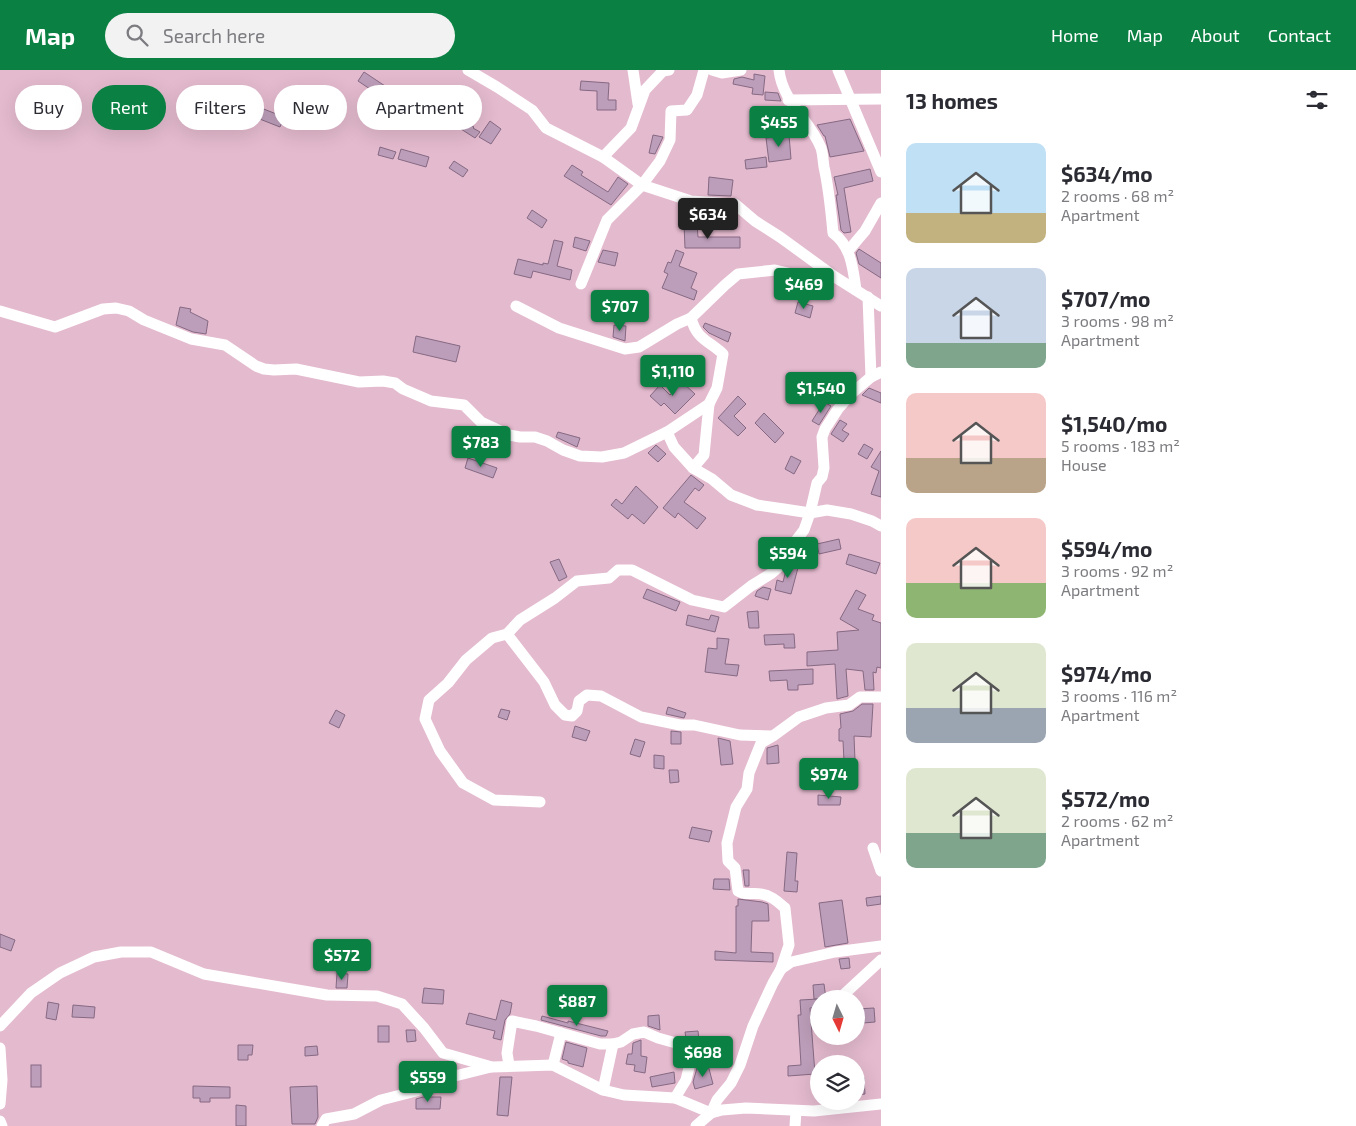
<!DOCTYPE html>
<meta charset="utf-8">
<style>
body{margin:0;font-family:"Exo 2",sans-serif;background:#f2f2f3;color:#2b2b33;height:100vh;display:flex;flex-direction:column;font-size:19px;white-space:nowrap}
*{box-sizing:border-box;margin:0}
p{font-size:16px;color:#7c7c81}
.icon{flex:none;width:28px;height:28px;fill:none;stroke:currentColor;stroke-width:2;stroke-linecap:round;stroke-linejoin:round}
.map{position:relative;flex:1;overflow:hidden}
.panel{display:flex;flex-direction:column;background:#fff;width:475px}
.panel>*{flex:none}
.top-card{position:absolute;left:15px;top:15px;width:475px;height:45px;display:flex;gap:10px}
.needle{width:32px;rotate:175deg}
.controls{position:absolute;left:810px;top:920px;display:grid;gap:10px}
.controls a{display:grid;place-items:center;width:55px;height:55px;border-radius:50%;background:#fff;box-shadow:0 5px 20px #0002;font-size:25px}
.price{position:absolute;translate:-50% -42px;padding:0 11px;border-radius:5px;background:#0b8043;color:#fff;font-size:16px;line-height:32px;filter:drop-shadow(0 1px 2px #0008)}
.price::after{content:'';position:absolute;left:50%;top:30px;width:15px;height:11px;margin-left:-8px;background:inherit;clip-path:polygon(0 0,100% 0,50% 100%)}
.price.active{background:#222;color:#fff}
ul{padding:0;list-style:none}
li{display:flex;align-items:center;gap:15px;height:125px;padding:0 25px}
li span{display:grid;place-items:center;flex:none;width:140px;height:100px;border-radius:10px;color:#555}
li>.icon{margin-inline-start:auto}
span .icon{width:60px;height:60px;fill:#fffc;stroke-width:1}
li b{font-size:21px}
h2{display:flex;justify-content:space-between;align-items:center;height:60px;padding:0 25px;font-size:21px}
.pill{padding:0 18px;border-radius:22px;background:#fff;box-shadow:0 5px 20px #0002;font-size:18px;line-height:45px}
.pill.active{background:#0b8043;color:#fff}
header{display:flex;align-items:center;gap:30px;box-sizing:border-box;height:70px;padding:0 25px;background:#0b8043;color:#fff}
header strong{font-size:24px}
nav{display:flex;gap:28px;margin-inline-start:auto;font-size:18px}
.search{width:350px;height:45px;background:#f2f2f3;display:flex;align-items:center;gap:12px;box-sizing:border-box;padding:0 18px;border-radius:28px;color:#7c7c81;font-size:19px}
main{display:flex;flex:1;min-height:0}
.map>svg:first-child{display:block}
.building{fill:#bd9eba;stroke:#856983}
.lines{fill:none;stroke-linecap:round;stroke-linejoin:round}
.minor{stroke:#fff;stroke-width:11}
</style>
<header>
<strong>Map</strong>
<div class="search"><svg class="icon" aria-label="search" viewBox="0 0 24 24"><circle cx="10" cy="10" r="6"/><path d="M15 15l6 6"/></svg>Search here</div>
<nav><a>Home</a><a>Map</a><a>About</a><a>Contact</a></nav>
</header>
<main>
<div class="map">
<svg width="881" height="1056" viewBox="0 0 881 1056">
<rect width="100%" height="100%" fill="#e4bace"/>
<!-- building -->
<g class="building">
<path d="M 364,2 L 388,18 L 382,27 L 358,11 Z"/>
<path d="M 754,4 L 765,6 L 763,25 L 752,24 L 753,18 L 733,14 L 734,9 L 742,7 L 754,10 Z"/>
<path d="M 581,11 L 609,13 L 608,30 L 616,30 L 616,40 L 597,40 L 597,21 L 580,20 Z"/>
<path d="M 410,19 L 427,31 L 422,38 L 405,27 Z"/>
<path d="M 765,22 L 778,23 L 781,31 L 765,30 Z"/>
<path d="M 162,29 L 163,40 L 123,44 L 122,32 Z"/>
<path d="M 251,34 L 284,47 L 280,57 L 247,44 Z"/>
<path d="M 446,40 L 474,57 L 473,58 L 480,62 L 475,68 L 450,52 L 447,57 L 438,51 Z"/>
<path d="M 850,49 L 864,81 L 830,87 L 825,66 L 824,66 L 817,55 Z"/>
<path d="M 490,51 L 501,59 L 491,74 L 479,67 Z"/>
<path d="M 653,65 L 663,67 L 655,84 L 649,83 Z"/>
<path d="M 789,65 L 791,89 L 769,92 L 766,68 Z"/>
<path d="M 380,77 L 396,82 L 393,89 L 378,85 Z"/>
<path d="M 401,79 L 429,87 L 426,97 L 398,89 Z"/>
<path d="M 766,87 L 767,97 L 746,99 L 745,90 Z"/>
<path d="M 454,91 L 468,100 L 463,107 L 449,98 Z"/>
<path d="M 572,95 L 583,102 L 581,105 L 608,122 L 618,107 L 628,114 L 611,135 L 564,106 Z"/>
<path d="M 870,99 L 873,111 L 844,118 L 851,162 L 844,163 L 841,160 L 836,125 L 838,125 L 834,107 Z"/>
<path d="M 709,107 L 733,110 L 731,126 L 708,125 Z"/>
<path d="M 532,140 L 547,150 L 542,158 L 527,148 Z"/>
<path d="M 697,153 L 698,167 L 740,167 L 740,178 L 685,178 L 684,154 Z"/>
<path d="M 575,167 L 590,171 L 586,181 L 573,177 Z"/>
<path d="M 554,170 L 563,172 L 557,196 L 572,200 L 570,210 L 533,201 L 531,208 L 514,204 L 518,189 L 543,195 L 543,193 L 548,194 Z"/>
<path d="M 859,179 L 881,193 L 881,208 L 859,194 L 856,183 Z"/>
<path d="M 603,180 L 618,183 L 615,196 L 598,192 Z"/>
<path d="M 676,180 L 684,183 L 679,196 L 697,203 L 691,218 L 697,221 L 694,230 L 662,218 L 668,204 L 664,202 L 668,192 L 671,193 Z"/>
<path d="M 798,232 L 813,236 L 810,248 L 795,243 Z"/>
<path d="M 180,237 L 191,239 L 190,242 L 208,251 L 206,264 L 193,262 L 176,255 Z"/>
<path d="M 627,239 L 640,241 L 639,251 L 625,250 Z"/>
<path d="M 705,253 L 731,263 L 728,272 L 709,263 L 703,257 Z"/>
<path d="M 614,255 L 626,256 L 625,271 L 613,267 Z"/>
<path d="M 416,266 L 460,276 L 456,292 L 413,282 Z"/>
<path d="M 682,312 L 695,324 L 675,344 L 664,333 L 661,336 L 650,326 L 660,315 L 670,325 Z"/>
<path d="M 869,318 L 881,323 L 881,333 L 862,325 Z"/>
<path d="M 738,326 L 746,334 L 734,346 L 746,358 L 738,366 L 718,348 Z"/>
<path d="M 824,332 L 831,336 L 819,355 L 812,351 Z"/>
<path d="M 764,343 L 784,363 L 775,373 L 755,353 Z"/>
<path d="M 840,350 L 847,354 L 842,360 L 849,364 L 843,372 L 831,364 Z"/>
<path d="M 558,362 L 580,368 L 577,377 L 556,367 Z"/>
<path d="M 864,374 L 873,379 L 867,389 L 858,384 Z"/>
<path d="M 656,375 L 666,384 L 658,392 L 648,383 Z"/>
<path d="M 881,381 L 881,427 L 871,424 L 879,401 L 871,397 Z"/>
<path d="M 791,386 L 801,391 L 794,404 L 785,399 Z"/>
<path d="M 468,388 L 497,398 L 493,408 L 465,398 Z"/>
<path d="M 691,405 L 704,415 L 699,421 L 695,418 L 684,432 L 706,448 L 697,459 L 678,443 L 675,448 L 663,438 Z"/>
<path d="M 636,416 L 658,437 L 644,454 L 632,444 L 628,449 L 611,435 L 616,429 L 622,434 Z"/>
<path d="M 839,469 L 841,479 L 819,484 L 817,474 Z"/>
<path d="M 849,484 L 880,493 L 876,504 L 846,494 Z"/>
<path d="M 559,489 L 567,507 L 559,511 L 550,492 Z"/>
<path d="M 792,492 L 799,494 L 791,524 L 775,520 L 777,510 L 783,512 L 786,500 Z"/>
<path d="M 763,517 L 771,519 L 768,530 L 755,526 L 757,521 Z"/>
<path d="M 647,519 L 680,532 L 676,541 L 643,528 Z"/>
<path d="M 856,520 L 866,525 L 858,539 L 874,545 L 872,550 L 881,553 L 881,598 L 877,597 L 876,603 L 873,602 L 874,620 L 865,620 L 863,601 L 846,599 L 848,626 L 837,629 L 835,594 L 807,596 L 807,582 L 838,580 L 837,562 L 859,560 L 840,549 Z"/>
<path d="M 758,541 L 759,558 L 749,558 L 747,542 Z"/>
<path d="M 688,545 L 709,550 L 711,545 L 719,547 L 715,562 L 686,555 Z"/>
<path d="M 794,564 L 795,578 L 784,578 L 784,574 L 765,575 L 764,565 Z"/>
<path d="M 717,568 L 729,569 L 725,594 L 739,595 L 737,606 L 705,602 L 708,578 L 717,579 Z"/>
<path d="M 813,599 L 813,614 L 798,615 L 798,620 L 788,620 L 787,610 L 770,611 L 769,601 Z"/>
<path d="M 862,634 L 873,634 L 871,667 L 854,666 L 855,691 L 844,691 L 843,671 L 839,671 L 839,659 L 841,658 L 840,644 L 853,641 Z"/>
<path d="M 668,637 L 686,643 L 684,648 L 666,644 Z"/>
<path d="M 501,639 L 510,641 L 507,650 L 498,647 Z"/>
<path d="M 336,640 L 345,645 L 339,658 L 329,653 Z"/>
<path d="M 575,656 L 590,661 L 586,671 L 572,667 Z"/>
<path d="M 671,661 L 681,662 L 681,674 L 671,674 Z"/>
<path d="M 718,668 L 730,671 L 733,694 L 721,695 Z"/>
<path d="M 635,669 L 645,672 L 640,687 L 630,684 Z"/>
<path d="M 778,675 L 779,693 L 767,694 L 767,678 Z"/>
<path d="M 654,685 L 664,686 L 664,699 L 654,698 Z"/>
<path d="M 669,700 L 678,700 L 679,712 L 670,713 Z"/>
<path d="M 818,725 L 841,727 L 840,735 L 818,735 Z"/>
<path d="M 692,757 L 712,761 L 709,772 L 689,768 Z"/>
<path d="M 787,782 L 797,783 L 795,811 L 798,811 L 797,822 L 784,821 Z"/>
<path d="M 743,800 L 749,800 L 749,816 L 745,816 Z"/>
<path d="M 714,809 L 729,809 L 730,820 L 713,819 Z"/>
<path d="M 881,826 L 881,834 L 867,836 L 866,828 Z"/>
<path d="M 738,829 L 762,832 L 768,834 L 769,851 L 752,851 L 751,882 L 773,883 L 773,892 L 715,890 L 715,881 L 736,883 L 736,836 L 738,836 Z"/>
<path d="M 842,830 L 848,873 L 825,877 L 819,833 Z"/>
<path d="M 0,864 L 15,870 L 11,881 L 0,877 Z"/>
<path d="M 849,888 L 850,898 L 841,899 L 839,889 Z"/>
<path d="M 337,903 L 348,904 L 347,918 L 336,918 Z"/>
<path d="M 824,914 L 826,929 L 814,929 L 813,915 Z"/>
<path d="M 424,918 L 444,920 L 443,934 L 422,933 Z"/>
<path d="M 819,929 L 819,937 L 810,938 L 815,1004 L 788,1006 L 788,996 L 801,995 L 798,945 L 801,945 L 800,930 Z"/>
<path d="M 501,930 L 512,933 L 510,944 L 505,950 L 501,970 L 493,968 L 495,961 L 466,954 L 469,943 L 496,950 Z"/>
<path d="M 48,932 L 59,934 L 56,950 L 46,948 Z"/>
<path d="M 73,935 L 95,937 L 94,948 L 72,947 Z"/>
<path d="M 874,938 L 875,952 L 863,953 L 863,948 L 856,949 L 856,939 Z"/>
<path d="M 659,945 L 660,960 L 648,956 L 648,946 Z"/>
<path d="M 542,946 L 568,953 L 568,951 L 608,961 L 606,966 L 601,966 L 541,950 Z"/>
<rect x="378" y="956" width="11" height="16"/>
<path d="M 406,960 L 415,960 L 416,971 L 407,972 Z"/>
<path d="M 698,961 L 699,970 L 690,971 L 686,968 L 685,962 Z"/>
<path d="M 641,970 L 641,986 L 647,987 L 645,1003 L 634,1001 L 635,995 L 626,994 L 628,984 L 632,984 L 633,973 Z"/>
<path d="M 566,972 L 587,978 L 583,997 L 568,993 L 568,991 L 562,989 Z"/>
<path d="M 238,975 L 253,975 L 252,985 L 248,985 L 248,990 L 238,990 Z"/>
<path d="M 317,976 L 318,985 L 305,986 L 305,977 Z"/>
<rect x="31" y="995" width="10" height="22"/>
<path d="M 708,995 L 713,1014 L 695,1019 L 693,1012 L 697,998 Z"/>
<path d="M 674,1002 L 675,1013 L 652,1017 L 650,1007 Z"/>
<path d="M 500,1007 L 512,1007 L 508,1046 L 497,1045 Z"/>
<path d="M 856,1007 L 864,1007 L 865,1024 L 856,1025 Z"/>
<path d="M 193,1016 L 230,1017 L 230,1028 L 210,1028 L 210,1032 L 200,1032 L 200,1028 L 193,1028 Z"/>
<path d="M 317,1016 L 318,1047 L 315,1054 L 292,1054 L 290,1017 Z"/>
<path d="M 423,1027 L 441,1027 L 440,1039 L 416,1039 L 416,1029 Z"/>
<path d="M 236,1035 L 246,1036 L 246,1056 L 236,1056 Z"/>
</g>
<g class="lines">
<!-- minor -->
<g class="minor">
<path d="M 468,0 L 497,17 L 532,40 L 546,58 L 603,87 L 642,115 L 691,131 L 735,134 L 755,151 L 780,167 L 835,207 L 881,236"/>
<path d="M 633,0 L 638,34"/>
<path d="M 712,0 L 722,3 L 741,0"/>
<path d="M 779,0 C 782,31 810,50 821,78 C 823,84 823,91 824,97 C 829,119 831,141 833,163 C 851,176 853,198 856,220"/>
<path d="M 838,0 L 881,102"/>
<path d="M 788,30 L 881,29"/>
<path d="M 603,87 L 631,58 L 645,20 L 663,1 L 669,0"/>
<path d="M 848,181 L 865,161 L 881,133"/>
<path d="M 581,214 L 607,150 L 642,115 L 660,91 L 670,70 L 671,41 L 687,40 L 697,25 L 704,0"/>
<path d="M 868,227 L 871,307"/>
<path d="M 516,236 L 559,258 L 625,279 L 639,277 L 677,254 L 691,248"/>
<path d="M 0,241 L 55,257 L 103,239 L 116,238 L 129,241 L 144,250 L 191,269 L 225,275 L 256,296 L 264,299 L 274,300 L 296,299 L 359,312 L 383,311 L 395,313 L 403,319 L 431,331 L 464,335 L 481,352 L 509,365 L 520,367 L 535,367 L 547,371 L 563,380 L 580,386 L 602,387 L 624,383 L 667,362 L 709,334 L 717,318 L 723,284 C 708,270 697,270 691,248 L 725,215 L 738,204 L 775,200 L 809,208 L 835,207"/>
<path d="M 667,362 L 674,377 L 693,398 L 712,409 L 731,425 L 757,435 L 784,439 L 810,443 L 827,440 L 851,444 L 872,451 L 881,456"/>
<path d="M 693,398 L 704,385 L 709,334"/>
<path d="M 507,564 L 544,612 L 555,635 L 565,645 L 572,646 L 577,641 L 579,631 L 587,625 L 601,626 L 641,647 L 680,655 L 694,655 L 740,665 L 772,666"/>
<path d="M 540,732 L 494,730 L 463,713 L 440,681 L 425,649 L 429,630 L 448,613 L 466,590 L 492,568 L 507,564 L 520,550 L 555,528 L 577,511 L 609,508 L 618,500 L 632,500 L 692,530 L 724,537 L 751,516 L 772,503 L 783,493 L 791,477 L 804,460 L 810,443 L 817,413 L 822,407 L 824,398 L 822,367 L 825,359 L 838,339 L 852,323 L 871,307 L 881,302"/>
<path d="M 873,778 L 881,801"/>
<path d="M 781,899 L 789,875 L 785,838 C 778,832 771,825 761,824 C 753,822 745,826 738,821 L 735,798 L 728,791 L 727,773 L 736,737 L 747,719 L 749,703 L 761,673 L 773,666 L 799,647 L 826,638 L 849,635 L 860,627 L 881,627"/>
<path d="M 839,929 L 881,890"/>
<path d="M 0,956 L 31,923 L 60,903 L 94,887 L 121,882 L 151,882 L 204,904 L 327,925 L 377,926 L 402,934 L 424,958 L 443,983 L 492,997 L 553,995 L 603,1020 L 624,1025 L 675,1028 L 711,1043 L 722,1040 L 746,1038 L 814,1041 L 881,1034"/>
<path d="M 0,978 L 2,1010 L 0,1034"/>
<path d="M 509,995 L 507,983 L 512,951 L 536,956 L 600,974 L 613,974 L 621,972 L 633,964 L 644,962 L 658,968 L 683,975 L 692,985 L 686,1010 L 675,1028"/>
<path d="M 553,995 L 561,963"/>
<path d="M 603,1020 L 613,974"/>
<path d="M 0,1051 L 2,1056"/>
<path d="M 322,1056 L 326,1049 L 354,1044 L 381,1030 L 424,1019 L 439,1010 L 491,997"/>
<path d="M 696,1056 L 711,1043 L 717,1030 L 731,1013 L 740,995 L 753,956 L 773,913 L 781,899 L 791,892 L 835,882 L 881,876"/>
<path d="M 795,1056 L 796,1041"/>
</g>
</g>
</svg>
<div class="controls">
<a><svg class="needle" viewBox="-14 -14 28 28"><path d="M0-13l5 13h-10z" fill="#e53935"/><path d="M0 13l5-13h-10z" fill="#7c7c81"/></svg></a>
<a><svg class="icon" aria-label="layers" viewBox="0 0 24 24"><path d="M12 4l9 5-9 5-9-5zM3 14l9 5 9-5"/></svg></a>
</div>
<b class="price" style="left:779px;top:78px">$455</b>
<b class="price active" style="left:708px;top:170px">$634</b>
<b class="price" style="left:804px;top:240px">$469</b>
<b class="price" style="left:620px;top:262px">$707</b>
<b class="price" style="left:673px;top:327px">$1,110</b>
<b class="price" style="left:821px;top:344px">$1,540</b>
<b class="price" style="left:481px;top:398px">$783</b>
<b class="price" style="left:788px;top:509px">$594</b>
<b class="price" style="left:829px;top:730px">$974</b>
<b class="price" style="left:342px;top:911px">$572</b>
<b class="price" style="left:577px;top:957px">$887</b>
<b class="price" style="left:703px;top:1008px">$698</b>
<b class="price" style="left:428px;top:1033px">$559</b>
<div class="top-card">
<a class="pill">Buy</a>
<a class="pill active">Rent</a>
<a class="pill">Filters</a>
<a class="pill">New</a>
<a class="pill">Apartment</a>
</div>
</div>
<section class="panel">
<h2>13 homes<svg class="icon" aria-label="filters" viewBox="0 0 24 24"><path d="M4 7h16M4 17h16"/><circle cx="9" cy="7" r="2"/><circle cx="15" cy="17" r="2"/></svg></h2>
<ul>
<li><span style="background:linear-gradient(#bfe0f5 70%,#c2b280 0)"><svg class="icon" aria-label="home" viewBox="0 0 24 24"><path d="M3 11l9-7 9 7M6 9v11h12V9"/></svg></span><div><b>$634/mo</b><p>2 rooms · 68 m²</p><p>Apartment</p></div></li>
<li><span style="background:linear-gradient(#c9d6e8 75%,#7fa58c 0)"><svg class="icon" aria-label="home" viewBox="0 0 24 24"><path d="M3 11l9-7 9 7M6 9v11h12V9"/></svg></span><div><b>$707/mo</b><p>3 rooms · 98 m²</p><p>Apartment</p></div></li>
<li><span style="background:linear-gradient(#f6c9c9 65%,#b9a48a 0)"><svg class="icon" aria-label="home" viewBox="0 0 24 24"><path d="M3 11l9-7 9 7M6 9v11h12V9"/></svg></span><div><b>$1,540/mo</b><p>5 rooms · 183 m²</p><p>House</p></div></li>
<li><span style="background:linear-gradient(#f6c9c9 65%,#8fb573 0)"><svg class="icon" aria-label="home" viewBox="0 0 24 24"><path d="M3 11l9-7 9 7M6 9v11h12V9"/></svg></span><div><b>$594/mo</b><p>3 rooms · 92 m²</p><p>Apartment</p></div></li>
<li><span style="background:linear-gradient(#dfe7d0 65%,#9aa5b1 0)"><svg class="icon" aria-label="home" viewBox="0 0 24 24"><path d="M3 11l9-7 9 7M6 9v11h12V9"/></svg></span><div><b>$974/mo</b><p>3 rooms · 116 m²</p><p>Apartment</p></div></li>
<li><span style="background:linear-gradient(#dfe7d0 65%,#7fa58c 0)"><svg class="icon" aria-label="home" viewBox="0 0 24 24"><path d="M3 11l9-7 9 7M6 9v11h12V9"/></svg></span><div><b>$572/mo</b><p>2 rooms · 62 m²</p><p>Apartment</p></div></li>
</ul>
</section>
</main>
